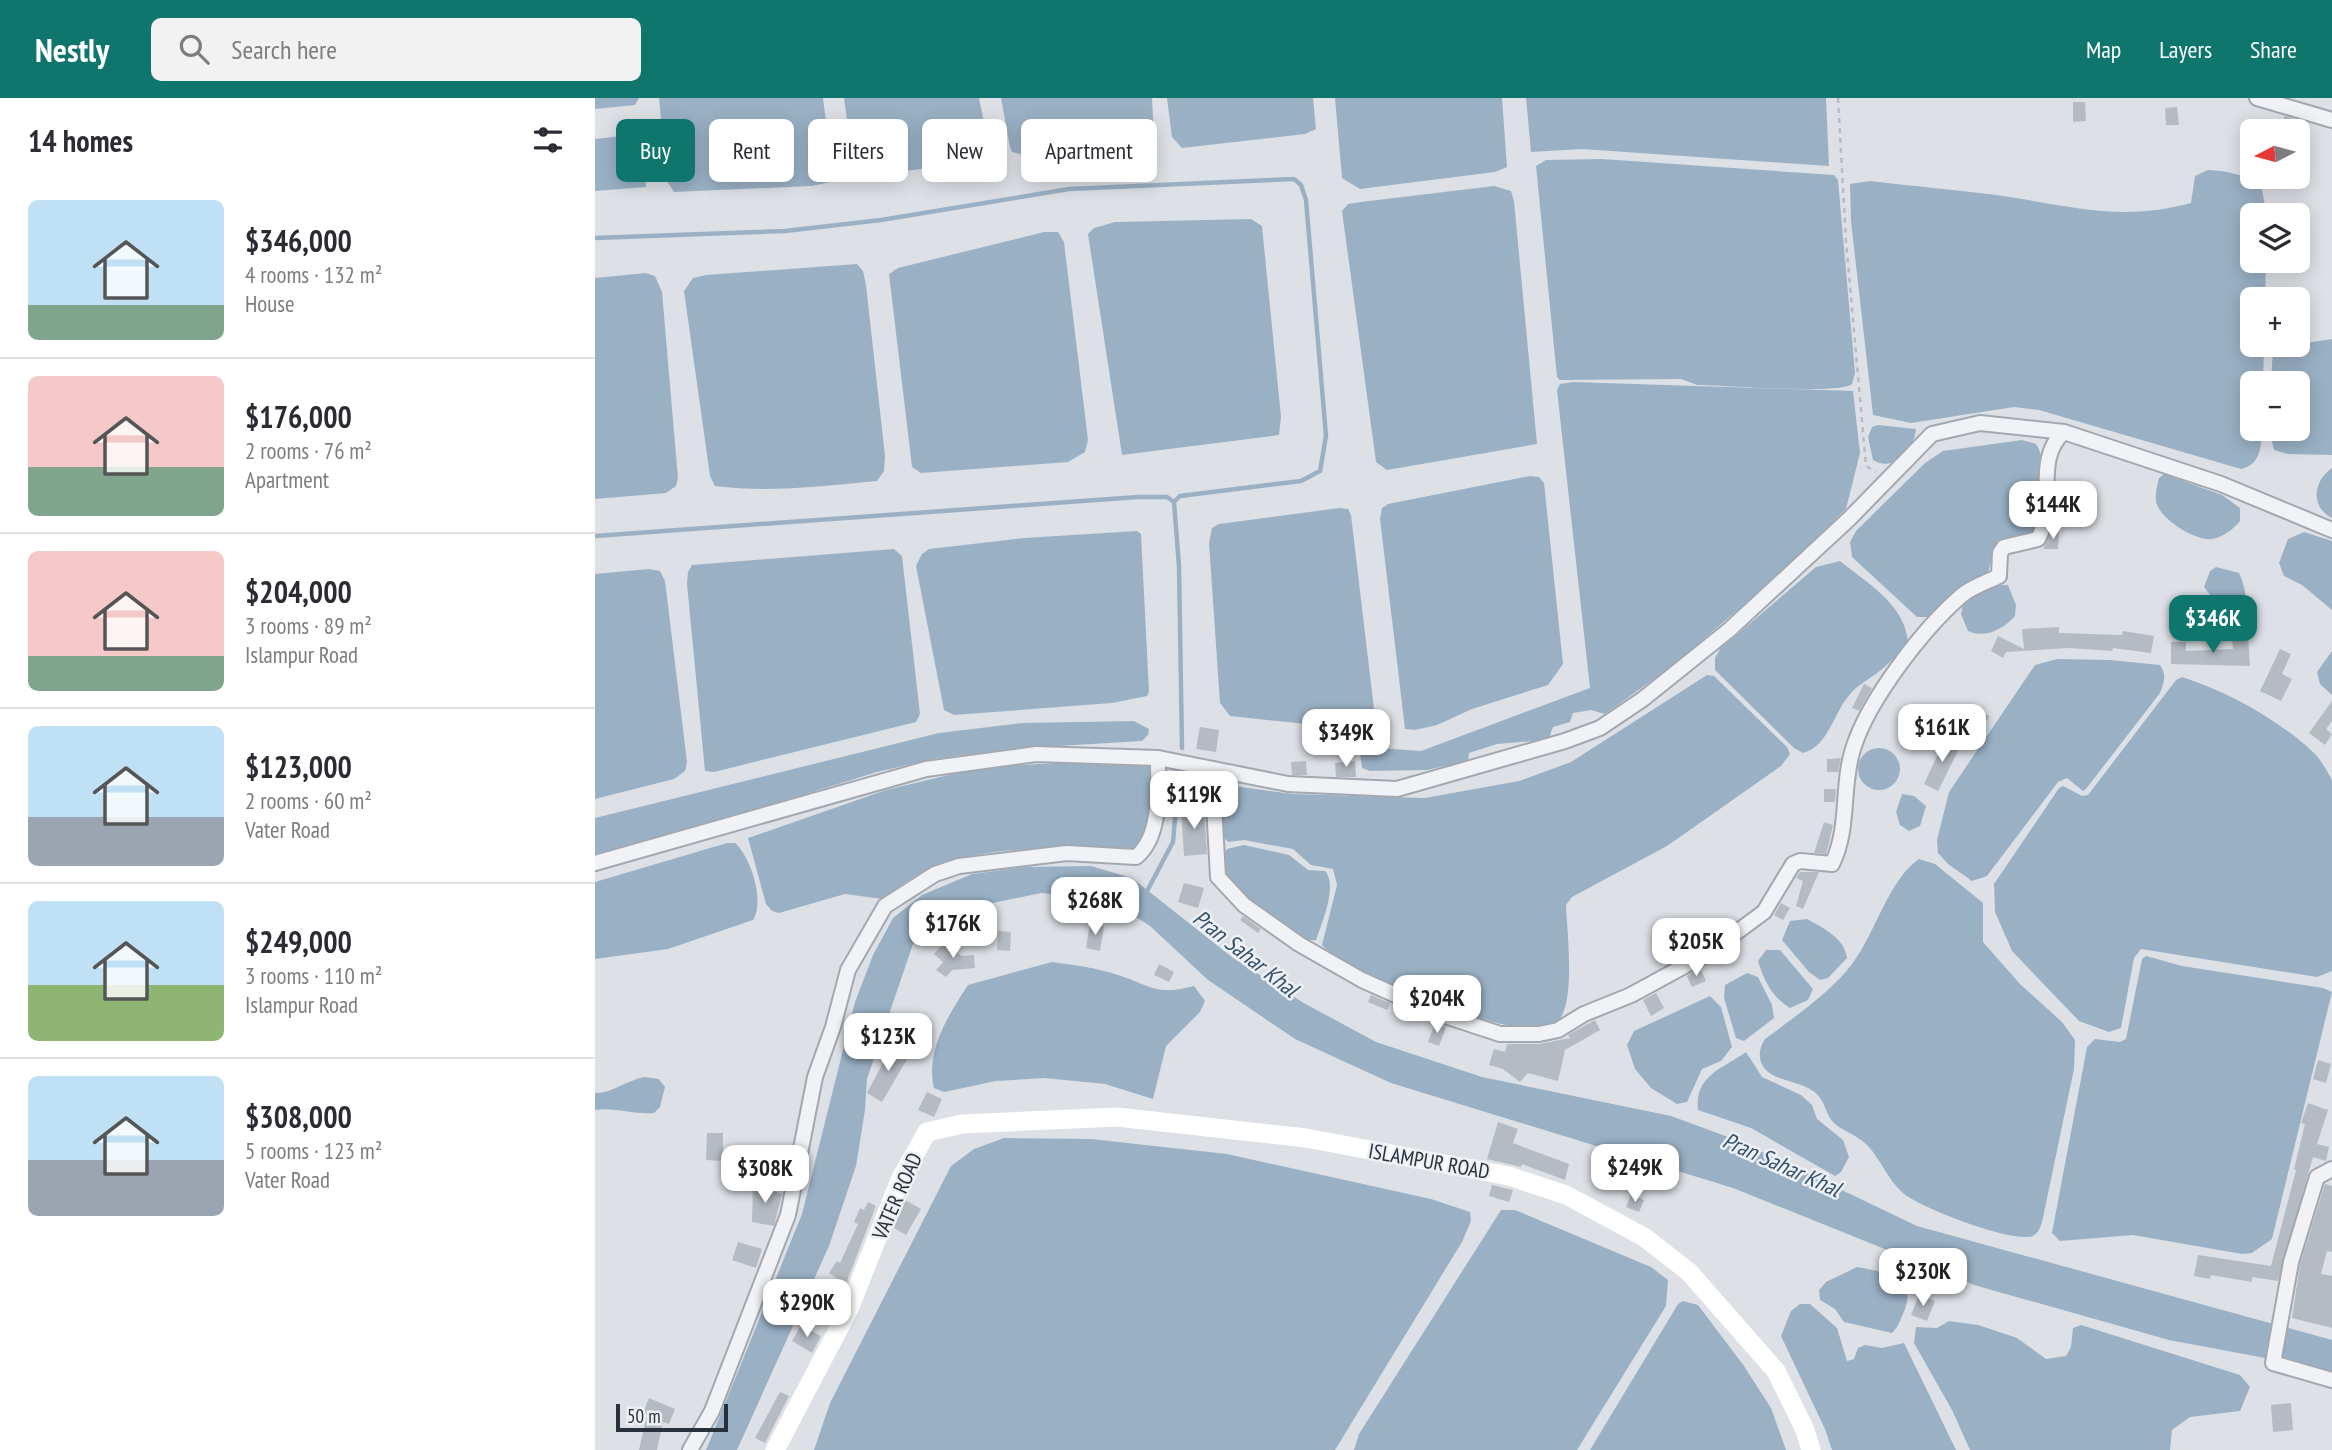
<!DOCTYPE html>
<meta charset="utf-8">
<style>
body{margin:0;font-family:"PT Sans Narrow",sans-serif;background:#f2f2f3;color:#2b2b33;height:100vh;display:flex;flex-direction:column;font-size:26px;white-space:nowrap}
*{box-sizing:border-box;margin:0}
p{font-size:23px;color:#7c7c81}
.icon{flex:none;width:38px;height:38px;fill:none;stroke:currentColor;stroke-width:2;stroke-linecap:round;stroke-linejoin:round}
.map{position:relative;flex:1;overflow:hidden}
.details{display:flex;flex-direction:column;background:#fff;width:595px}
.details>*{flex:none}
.guide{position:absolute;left:21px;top:21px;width:665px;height:63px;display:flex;gap:14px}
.needle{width:46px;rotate:264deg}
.fabs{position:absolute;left:1645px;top:21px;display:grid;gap:14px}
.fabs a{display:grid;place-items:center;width:70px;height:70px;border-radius:10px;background:#fff;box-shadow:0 4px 18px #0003;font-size:35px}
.scale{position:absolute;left:21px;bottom:18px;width:112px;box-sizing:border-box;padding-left:7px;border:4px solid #28303c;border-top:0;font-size:19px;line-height:24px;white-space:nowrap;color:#28303c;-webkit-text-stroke:5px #edf0f4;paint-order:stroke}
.price{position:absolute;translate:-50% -60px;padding:0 16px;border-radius:14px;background:#fff;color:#222;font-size:23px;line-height:46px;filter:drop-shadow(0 2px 4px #0008)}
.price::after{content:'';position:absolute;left:50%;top:42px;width:21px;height:16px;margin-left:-10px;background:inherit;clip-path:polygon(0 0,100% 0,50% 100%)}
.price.active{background:#0f766e;color:#fff}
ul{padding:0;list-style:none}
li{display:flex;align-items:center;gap:21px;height:175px;padding:0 28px}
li+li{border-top:2px solid #e1e1e2}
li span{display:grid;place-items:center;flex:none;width:196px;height:140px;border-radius:10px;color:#555}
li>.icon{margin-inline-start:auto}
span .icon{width:84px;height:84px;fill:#fffc;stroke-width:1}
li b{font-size:30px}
h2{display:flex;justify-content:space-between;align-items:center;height:84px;padding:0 28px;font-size:30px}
.chip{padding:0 24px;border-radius:10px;background:#fff;box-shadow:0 4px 18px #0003;font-size:24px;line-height:63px}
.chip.active{background:#0f766e;color:#fff}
header{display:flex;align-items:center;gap:42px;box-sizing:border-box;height:98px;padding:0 35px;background:#0f766e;color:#fff}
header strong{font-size:33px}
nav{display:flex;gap:38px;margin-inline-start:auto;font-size:24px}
.search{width:490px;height:63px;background:#f2f2f3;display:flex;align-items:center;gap:18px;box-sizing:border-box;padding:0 24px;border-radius:10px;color:#7c7c81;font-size:26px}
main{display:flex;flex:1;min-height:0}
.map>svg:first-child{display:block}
.water{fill:#9ab1c5}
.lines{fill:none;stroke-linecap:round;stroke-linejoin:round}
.stream{stroke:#9ab1c5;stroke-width:4.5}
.building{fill:#b5bbc3}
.street-casing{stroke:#a3a8b0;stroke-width:18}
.path{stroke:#b8bcc1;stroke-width:2.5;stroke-dasharray:5 5;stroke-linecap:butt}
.street{stroke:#f0f2f5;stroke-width:14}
.secondary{stroke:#fff;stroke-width:19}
.labels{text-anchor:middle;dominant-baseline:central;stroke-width:5;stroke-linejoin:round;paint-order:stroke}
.street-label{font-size:21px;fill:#28303c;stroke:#edf0f4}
.water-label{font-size:23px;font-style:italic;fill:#35516d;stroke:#edf0f4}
</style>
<header>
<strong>Nestly</strong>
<div class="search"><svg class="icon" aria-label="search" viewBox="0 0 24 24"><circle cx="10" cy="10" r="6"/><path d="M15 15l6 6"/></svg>Search here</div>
<nav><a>Map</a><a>Layers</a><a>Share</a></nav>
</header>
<main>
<section class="details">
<h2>14 homes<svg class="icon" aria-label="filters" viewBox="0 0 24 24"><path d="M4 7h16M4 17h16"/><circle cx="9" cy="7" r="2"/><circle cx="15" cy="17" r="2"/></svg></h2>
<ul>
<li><span style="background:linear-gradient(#bfe0f5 75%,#7fa58c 0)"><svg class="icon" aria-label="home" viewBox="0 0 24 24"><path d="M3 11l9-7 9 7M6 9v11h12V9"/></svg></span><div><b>$346,000</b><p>4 rooms · 132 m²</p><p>House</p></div></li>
<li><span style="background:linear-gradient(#f6c9c9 65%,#7fa58c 0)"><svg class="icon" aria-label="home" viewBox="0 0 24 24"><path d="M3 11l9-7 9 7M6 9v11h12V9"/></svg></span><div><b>$176,000</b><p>2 rooms · 76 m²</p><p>Apartment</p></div></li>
<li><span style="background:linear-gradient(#f6c9c9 75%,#7fa58c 0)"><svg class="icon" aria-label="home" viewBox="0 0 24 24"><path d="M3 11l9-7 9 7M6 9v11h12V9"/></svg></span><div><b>$204,000</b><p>3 rooms · 89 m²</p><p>Islampur Road</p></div></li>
<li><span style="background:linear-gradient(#bfe0f5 65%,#9aa5b1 0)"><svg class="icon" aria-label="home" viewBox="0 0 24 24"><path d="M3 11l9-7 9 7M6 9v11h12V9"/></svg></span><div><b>$123,000</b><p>2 rooms · 60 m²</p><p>Vater Road</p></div></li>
<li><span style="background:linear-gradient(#bfe0f5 60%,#8fb573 0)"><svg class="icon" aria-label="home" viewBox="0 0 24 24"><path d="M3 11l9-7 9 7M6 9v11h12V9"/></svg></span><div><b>$249,000</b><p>3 rooms · 110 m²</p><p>Islampur Road</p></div></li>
<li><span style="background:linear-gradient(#bfe0f5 60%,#9aa5b1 0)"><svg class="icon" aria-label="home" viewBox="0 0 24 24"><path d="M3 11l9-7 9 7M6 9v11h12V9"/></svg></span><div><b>$308,000</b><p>5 rooms · 123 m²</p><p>Vater Road</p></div></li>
</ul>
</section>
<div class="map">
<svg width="1737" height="1352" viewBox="0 0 1737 1352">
<rect width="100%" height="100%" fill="#dde1e6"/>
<!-- water -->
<g class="water">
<path d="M 0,0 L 44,0 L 40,7 L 0,11 Z"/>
<path d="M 64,0 L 228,0 L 236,64 L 235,84 L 217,88 L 79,94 L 72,83 Z"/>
<path d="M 249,0 L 384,0 L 395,53 L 391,59 L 376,65 L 260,79 Z"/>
<path d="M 406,0 L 557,0 L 559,40 L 552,43 L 425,56 L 417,54 L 415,49 Z"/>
<path d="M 572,0 L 718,0 L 721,31 L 710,36 L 587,50 L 577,39 Z"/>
<path d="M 740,0 L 907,0 L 912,69 L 900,74 L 765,91 L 747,80 Z"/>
<path d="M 931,0 L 1231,0 L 1234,68 L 987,51 L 936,54 Z"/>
<path d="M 38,37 L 45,38 L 48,43 L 51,89 L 0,93 L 0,41 Z"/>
<path d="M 1007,61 L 1239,77 L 1243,82 L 1260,275 L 1257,286 C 1244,297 1126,287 1102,287 L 1086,281 L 965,282 L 962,279 L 941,68 L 951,62 Z"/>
<path d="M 1613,72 C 1634,73 1649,77 1666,87 L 1672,117 L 1657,117 L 1657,163 L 1671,163 L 1670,201 L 1657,201 L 1657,247 L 1669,247 L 1668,285 L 1657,285 L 1657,331 L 1667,331 C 1666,348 1666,367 1646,371 L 1444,312 L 1419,309 L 1316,325 L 1278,317 L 1256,123 L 1255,86 L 1275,83 C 1321,89 1369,92 1415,99 C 1482,110 1529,123 1596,105 L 1600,78 Z"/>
<path d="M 899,88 L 916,93 L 919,103 L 942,346 L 792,372 L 781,364 L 747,113 L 753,106 L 766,104 Z"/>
<path d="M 656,121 L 667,128 L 668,138 L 686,319 L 684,337 L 527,357 L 493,136 L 499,130 L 520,124 Z"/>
<path d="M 449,134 L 463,134 L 469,144 L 493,342 L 490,354 L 473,364 L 326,375 L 317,369 L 294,176 L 303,170 Z"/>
<path d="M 262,166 L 268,173 L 271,187 L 290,358 L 289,373 L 282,383 C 230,388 172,395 120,388 L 115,378 L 89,193 L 98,180 L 111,177 Z"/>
<path d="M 51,175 L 60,178 L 67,194 L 83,380 L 81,388 L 71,395 L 0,401 L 0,180 Z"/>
<path d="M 1737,241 L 1737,357 L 1693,356 L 1679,352 L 1674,331 L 1703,331 L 1703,285 L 1676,285 L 1678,250 Z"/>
<path d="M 978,284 L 1258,293 L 1265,355 L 1251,411 L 1194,468 L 1077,568 L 1010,616 L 996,612 L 978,615 L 975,624 L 958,629 L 954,640 L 949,642 L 902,646 L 874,655 L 873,663 L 832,672 L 775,673 L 767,670 L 765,654 L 770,649 L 826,653 L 995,590 L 962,292 L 965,286 Z"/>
<path d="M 1283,327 L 1321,331 C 1319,352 1299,375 1278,362 L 1273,339 L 1277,329 Z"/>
<path d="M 1427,342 L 1441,346 C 1456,370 1446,410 1440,436 L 1404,447 L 1400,450 L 1392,478 L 1373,487 L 1333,519 L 1322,519 L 1257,459 L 1255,444 L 1261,433 L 1330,365 L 1348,353 Z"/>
<path d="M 1737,370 L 1737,420 C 1715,409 1718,383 1737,370 Z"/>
<path d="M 1569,376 L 1627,397 L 1645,410 L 1645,423 C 1638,431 1629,439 1617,441 C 1600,443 1569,423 1562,407 C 1559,399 1562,388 1564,380 Z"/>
<path d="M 935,378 L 944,379 L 949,385 L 968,566 L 953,587 L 877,611 L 842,627 L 820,632 L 810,631 L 785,421 L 787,410 L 793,406 Z"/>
<path d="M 744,410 L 753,411 L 756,417 L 781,628 L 778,632 L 768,632 L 635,618 L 625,605 L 614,445 L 617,430 L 624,426 Z"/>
<path d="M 542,433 L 546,436 L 554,594 L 552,598 L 517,605 L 359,617 L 349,612 L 321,468 L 327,456 L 334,451 L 429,440 Z"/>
<path d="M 1709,434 L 1737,443 L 1737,512 L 1707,487 L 1689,478 L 1684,465 L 1693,441 Z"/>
<path d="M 299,451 L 307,458 L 325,616 L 321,624 L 119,674 L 110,673 L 92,486 L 93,474 L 97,467 Z"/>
<path d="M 1245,463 C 1272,485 1311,507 1313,545 C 1304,554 1296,564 1286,572 C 1274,582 1261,587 1252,600 C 1238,618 1232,649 1208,655 L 1199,650 L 1120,572 L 1120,560 L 1125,551 L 1221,469 Z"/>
<path d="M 1621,469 L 1644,475 C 1656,500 1653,527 1624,539 L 1614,535 L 1613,525 L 1620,503 L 1609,489 L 1615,473 Z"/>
<path d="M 54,471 L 65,473 L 70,483 L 92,664 L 90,673 L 79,681 L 0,701 L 0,476 Z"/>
<path d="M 1406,487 L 1413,487 L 1421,507 L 1420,518 C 1408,531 1391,541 1373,533 L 1366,516 L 1369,501 Z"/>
<path d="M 1737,553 L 1737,597 L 1725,586 L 1722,574 Z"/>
<path d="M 1462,561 L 1515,562 L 1565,567 C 1572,577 1569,584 1565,595 L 1491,691 L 1488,693 L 1472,680 L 1463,684 L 1392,778 L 1377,783 L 1353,766 L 1343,755 L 1342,742 L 1354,694 L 1440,567 Z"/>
<path d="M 1112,577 L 1119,578 L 1192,649 L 1195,656 L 1186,668 L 1072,748 L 977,799 L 971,807 C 972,832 981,905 963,923 C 932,953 752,876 727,847 L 742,787 L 738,771 L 716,767 L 698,751 L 649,742 L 633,744 L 625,735 L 624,700 L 639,688 L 698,696 L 830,700 L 924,683 L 976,664 Z"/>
<path d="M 1587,579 C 1633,594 1683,621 1719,655 C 1726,662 1732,673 1737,682 L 1737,873 L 1722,879 L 1546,851 L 1539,860 L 1526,930 L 1514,934 L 1484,923 L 1417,853 L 1400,814 L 1399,786 L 1464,690 L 1468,688 L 1487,698 L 1493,697 L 1581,582 Z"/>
<path d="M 539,623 L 554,631 L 553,637 L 547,643 L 412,651 L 338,661 L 282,674 L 0,761 L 0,720 L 344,635 L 427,625 Z"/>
<circle cx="1284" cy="671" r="21"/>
<path d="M 500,663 L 554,667 C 564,695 555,728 542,753 C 475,750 390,744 328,774 C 313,781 300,792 287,801 L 250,796 L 184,815 L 177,813 L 171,806 L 153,740 L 291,692 L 387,669 Z"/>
<path d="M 1307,696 L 1319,698 L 1331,708 L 1325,728 L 1314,733 L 1305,727 L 1301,714 Z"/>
<path d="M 132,745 L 140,745 C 156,759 170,804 158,822 L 73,851 L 0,861 L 0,784 Z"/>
<path d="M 649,747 L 694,757 L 713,772 L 730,773 C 743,787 727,825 721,842 C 708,844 694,830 683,823 C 661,809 613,783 632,751 Z"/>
<path d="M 1324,761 L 1340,766 L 1388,805 L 1388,844 L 1425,886 L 1467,924 L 1480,942 L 1479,971 L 1450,1110 C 1448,1119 1447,1133 1438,1138 C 1419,1146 1323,1109 1308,1095 C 1293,1082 1286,1062 1273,1048 C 1263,1037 1247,1033 1238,1024 C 1230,1015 1230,1001 1218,993 C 1205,983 1180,983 1170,971 C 1162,961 1164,950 1170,941 C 1197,921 1237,893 1257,866 C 1280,836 1294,781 1324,761 Z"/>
<path d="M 496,768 L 537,780 L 638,860 L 707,904 L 781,944 L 887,979 L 1076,1018 L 1144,1043 L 1322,1128 L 1737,1242 L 1737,1277 L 1670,1260 L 1574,1242 L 1379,1187 L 1138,1090 L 796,985 L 700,941 L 613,882 L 555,828 L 511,800 L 446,795 L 369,811 L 342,821 L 318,846 L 272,981 L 270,1012 L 261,1068 L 234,1148 L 142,1352 L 111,1352 L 207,1116 L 260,904 L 278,857 L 298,820 L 327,797 L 377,776 L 430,769 Z"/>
<path d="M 1212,821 C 1228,830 1250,840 1252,860 L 1233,880 L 1225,882 L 1214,874 L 1187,842 L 1195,823 Z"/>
<path d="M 1171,852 L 1185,852 L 1218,891 L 1213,902 L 1195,910 C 1177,899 1169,883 1163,863 Z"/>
<path d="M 1551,858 L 1587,868 L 1728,890 L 1737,894 L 1677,1141 L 1657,1155 L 1647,1156 L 1538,1137 L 1465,1143 L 1457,1135 L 1492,949 L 1500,941 L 1525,944 L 1531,941 L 1547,861 Z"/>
<path d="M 457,864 C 479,867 502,870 523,877 C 557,888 561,898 599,888 L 610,903 L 605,914 L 571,948 L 558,1001 L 510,986 L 449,980 L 401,983 L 349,994 L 339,990 C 330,953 354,916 373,887 Z"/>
<path d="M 1152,875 L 1163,879 L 1177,907 L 1179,920 L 1149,943 L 1141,940 L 1129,900 L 1130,887 Z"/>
<path d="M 1115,898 L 1126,909 L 1137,949 L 1126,963 L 1107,971 L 1092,1004 L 1082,1006 L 1056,990 L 1040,971 L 1032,947 L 1039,933 Z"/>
<path d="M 1151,954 L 1167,979 L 1206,997 L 1217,1007 L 1222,1021 L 1248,1042 L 1254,1059 L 1246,1074 L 1240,1078 L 1156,1030 L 1103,1012 C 1099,978 1127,971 1151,954 Z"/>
<path d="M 49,979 L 64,981 L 70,989 L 65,1009 L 59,1015 C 38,1017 21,1009 0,1012 L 0,995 C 15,996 33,982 49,979 Z"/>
<path d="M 409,1040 L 496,1041 L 632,1056 L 836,1101 L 875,1114 L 876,1123 L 867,1144 L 740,1352 L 219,1352 L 235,1305 L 356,1068 L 379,1051 Z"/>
<path d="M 906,1112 L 920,1112 L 1056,1169 L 1073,1182 L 1071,1208 L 982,1352 L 759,1352 L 764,1336 Z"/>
<path d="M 1262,1169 C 1291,1174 1325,1180 1308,1216 C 1305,1223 1303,1229 1297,1235 L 1249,1224 L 1240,1211 L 1225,1202 L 1224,1192 L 1231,1184 Z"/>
<path d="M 1088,1203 L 1103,1207 L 1149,1268 L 1176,1310 L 1191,1352 L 995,1352 L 1083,1206 Z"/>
<path d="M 1205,1206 L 1215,1206 L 1242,1230 L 1252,1263 L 1259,1261 L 1263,1250 L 1270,1247 L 1287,1250 L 1309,1245 L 1361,1352 L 1237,1352 L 1230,1331 L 1186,1238 L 1196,1213 Z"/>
<path d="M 1354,1223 L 1383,1227 L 1422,1240 L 1451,1261 L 1471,1258 L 1476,1249 L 1478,1230 L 1486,1227 L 1645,1277 L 1655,1289 L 1645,1313 L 1595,1319 L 1577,1332 L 1575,1352 L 1375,1352 L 1357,1312 L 1319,1245 L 1321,1229 L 1342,1230 Z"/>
</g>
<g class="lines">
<!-- stream -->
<g class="stream">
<path d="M 0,140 L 190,133 L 286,122 L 474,91 L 699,81 L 706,87 L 711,102 L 731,338 L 725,373 L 706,383 L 585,398 L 579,404 L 584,468 L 587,650"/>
<path d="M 0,438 L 543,399 L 572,399 L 579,404"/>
<path d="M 551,795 L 578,744 L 583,685"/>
</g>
</g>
<!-- building -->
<g class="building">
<path d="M 1478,4 L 1490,4 L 1491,23 L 1478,24 Z"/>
<path d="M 1582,9 L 1584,27 L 1571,27 L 1570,10 Z"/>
<path d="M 1689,18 L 1702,22 L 1703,33 L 1690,33 Z"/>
<path d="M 1457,432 L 1464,432 L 1463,451 L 1448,451 Z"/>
<path d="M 1464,529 L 1464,535 L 1527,537 L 1528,533 L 1559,538 L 1556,555 L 1518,550 L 1517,553 L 1474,550 L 1411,554 L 1408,560 L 1396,553 L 1403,538 L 1429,551 L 1427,531 Z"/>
<path d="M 1653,538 L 1655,568 L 1576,566 L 1576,544 L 1591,544 L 1591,553 L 1638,551 L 1637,539 Z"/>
<path d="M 1685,551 L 1696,556 L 1687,576 L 1697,581 L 1686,603 L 1665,593 Z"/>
<path d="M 1269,586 L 1277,590 L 1264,613 L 1257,610 Z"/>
<path d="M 1737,603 L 1737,623 L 1731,631 L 1737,636 L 1730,647 L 1714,635 Z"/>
<path d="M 1376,609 L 1394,618 L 1381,644 L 1363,635 Z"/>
<path d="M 605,629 L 624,632 L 621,654 L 601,651 Z"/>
<path d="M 1351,639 L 1366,647 L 1343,693 L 1329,686 Z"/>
<path d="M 1246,660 L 1243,674 L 1232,674 L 1232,661 Z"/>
<path d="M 711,663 L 712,677 L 697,677 L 696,664 Z"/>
<path d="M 760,663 L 761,679 L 741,679 L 740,665 Z"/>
<path d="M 1229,691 L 1241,691 L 1240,704 L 1229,704 Z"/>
<path d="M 609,709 L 612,756 L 589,758 L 586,710 Z"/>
<path d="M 1229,724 L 1238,727 L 1233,749 L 1231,756 L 1219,755 Z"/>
<path d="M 1205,774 L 1224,774 L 1208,811 L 1201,808 L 1208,783 L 1201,780 Z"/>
<path d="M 589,785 L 609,790 L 603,810 L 583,804 Z"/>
<path d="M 1186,805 L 1195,810 L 1188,822 L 1179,817 Z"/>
<path d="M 648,818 L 666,831 L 663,835 L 645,822 Z"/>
<path d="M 495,825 L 509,828 L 505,853 L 491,850 Z"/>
<path d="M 403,833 L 416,834 L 415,853 L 402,852 Z"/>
<path d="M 350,843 L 366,858 L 379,857 L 380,870 L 357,872 L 351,879 L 341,872 L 348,864 L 339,856 Z"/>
<path d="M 564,866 L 579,874 L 574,884 L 559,877 Z"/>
<path d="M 1105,870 L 1111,883 L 1097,889 L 1092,878 Z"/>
<path d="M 1061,895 L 1069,910 L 1056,918 L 1048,902 Z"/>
<path d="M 776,897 L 795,905 L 792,912 L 773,904 Z"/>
<path d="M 1000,922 L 1005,932 L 970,952 L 963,983 L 933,975 L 925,984 L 908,971 L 894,967 L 899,951 L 910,954 L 912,946 L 944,946 L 975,940 L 973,937 Z"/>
<path d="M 840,925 L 851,929 L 844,948 L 833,944 Z"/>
<path d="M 298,946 L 315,956 L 287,1004 L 272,995 Z"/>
<path d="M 1723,962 L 1736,966 L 1731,985 L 1718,981 Z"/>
<path d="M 332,994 L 347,1001 L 339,1019 L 323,1012 Z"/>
<path d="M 1713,1005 L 1733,1012 L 1722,1046 L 1734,1049 L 1731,1063 L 1718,1059 L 1683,1183 L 1657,1179 L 1657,1184 L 1616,1177 L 1615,1181 L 1599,1178 L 1603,1157 L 1676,1168 L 1701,1072 L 1699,1071 L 1710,1026 L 1706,1025 Z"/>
<path d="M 903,1024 L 923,1031 L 918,1045 L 974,1066 L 970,1082 L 927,1066 L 926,1069 L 892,1061 Z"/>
<path d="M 112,1035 L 128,1035 L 128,1063 L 111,1062 Z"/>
<rect x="1006" y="1071" width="17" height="21"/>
<path d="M 158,1085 L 170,1086 L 170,1090 L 187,1096 L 179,1128 L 157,1124 Z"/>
<path d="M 1730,1086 L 1737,1088 L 1737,1154 L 1732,1153 L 1726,1176 L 1737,1178 L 1737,1230 L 1697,1220 L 1705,1166 Z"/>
<path d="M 897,1087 L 918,1092 L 914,1104 L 894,1098 Z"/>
<path d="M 1036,1097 L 1049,1102 L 1044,1114 L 1031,1109 Z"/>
<path d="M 310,1102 L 326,1111 L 311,1137 L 299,1130 Z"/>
<path d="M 273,1104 L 281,1108 L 247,1196 L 240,1192 L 246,1183 L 234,1175 L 242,1163 L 245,1165 L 263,1126 L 259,1124 L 265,1110 L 269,1112 Z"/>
<path d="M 143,1144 L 167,1151 L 161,1170 L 137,1162 Z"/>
<path d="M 1324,1197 L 1340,1203 L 1332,1223 L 1316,1217 Z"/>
<path d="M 206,1227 L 226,1238 L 217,1255 L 197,1243 Z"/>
<path d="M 185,1294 L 194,1298 L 170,1345 L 160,1340 Z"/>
<path d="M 54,1300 L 80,1311 L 74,1326 L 68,1324 L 62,1352 L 44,1352 L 52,1317 L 48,1315 Z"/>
<path d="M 1696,1305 L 1698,1332 L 1678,1334 L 1676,1307 Z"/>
</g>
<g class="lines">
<!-- street casing -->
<g class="street-casing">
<g id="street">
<path d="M 1662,0 L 1737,22"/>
<path d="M 617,671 L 623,779 L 649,807 L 704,846 L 767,882 L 841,915 L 905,936 L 944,936 L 963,932 L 989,916 L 1036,897 L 1115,854 L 1169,814 L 1198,766 L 1205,763 L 1237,766 C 1255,730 1246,688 1258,651 C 1273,602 1328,531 1366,498 C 1376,489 1392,484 1404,478 L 1405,455 L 1409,449 L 1443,441 C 1462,406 1438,361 1469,334"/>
<path d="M 0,765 L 331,671 L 441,656 L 563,660 L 693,686 L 802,691 L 970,643 L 1005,630 L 1048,601 L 1134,532 L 1254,421 L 1337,336 L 1385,325 L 1469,334 L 1626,386 L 1737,432"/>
<path d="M 1737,1071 L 1722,1079 L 1696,1164 L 1678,1265 L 1737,1282"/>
<path d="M 95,1352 L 117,1313 L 193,1117 L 220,979 L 238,929 L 253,872 L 290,808 L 340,776 L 364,768 L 472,755 L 541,759 C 567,738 563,690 563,660"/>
</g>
</g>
<!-- path -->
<path class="path" d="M 1243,0 L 1251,143 L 1271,368 L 1281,374"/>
<!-- street -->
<use href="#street" class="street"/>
<!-- secondary -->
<path class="secondary" d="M 180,1352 L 254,1211 L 305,1082 L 332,1034 L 367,1026 L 522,1019 L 711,1040 L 914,1078 L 971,1097 L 1049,1139 L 1094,1174 L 1181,1273 L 1210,1332 L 1216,1352"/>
</g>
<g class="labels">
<!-- street labels -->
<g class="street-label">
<text transform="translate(834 1063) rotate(10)">ISLAMPUR ROAD</text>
<text transform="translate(302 1098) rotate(-66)">VATER ROAD</text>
</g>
<!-- water labels -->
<g class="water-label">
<text transform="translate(651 855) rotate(38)">Pran Sahar Khal</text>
<text transform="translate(1187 1066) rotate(24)">Pran Sahar Khal</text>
</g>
</g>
</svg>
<div class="fabs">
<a><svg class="needle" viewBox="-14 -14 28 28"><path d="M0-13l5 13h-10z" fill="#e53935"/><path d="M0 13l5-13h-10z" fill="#7c7c81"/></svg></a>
<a><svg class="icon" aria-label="layers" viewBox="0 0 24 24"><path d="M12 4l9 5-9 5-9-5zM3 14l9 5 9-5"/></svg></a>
<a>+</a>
<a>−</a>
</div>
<div class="scale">50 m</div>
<b class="price" style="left:1458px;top:443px">$144K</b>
<b class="price active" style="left:1618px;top:557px">$346K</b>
<b class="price" style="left:1347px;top:666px">$161K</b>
<b class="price" style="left:751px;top:671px">$349K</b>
<b class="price" style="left:599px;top:733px">$119K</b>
<b class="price" style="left:500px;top:839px">$268K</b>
<b class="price" style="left:358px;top:862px">$176K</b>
<b class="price" style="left:1101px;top:880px">$205K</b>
<b class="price" style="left:842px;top:937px">$204K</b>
<b class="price" style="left:293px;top:975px">$123K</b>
<b class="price" style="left:1040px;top:1106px">$249K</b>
<b class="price" style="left:170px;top:1107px">$308K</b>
<b class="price" style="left:1328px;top:1210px">$230K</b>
<b class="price" style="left:212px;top:1241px">$290K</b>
<div class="guide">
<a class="chip active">Buy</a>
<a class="chip">Rent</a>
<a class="chip">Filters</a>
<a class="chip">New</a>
<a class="chip">Apartment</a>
</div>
</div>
</main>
